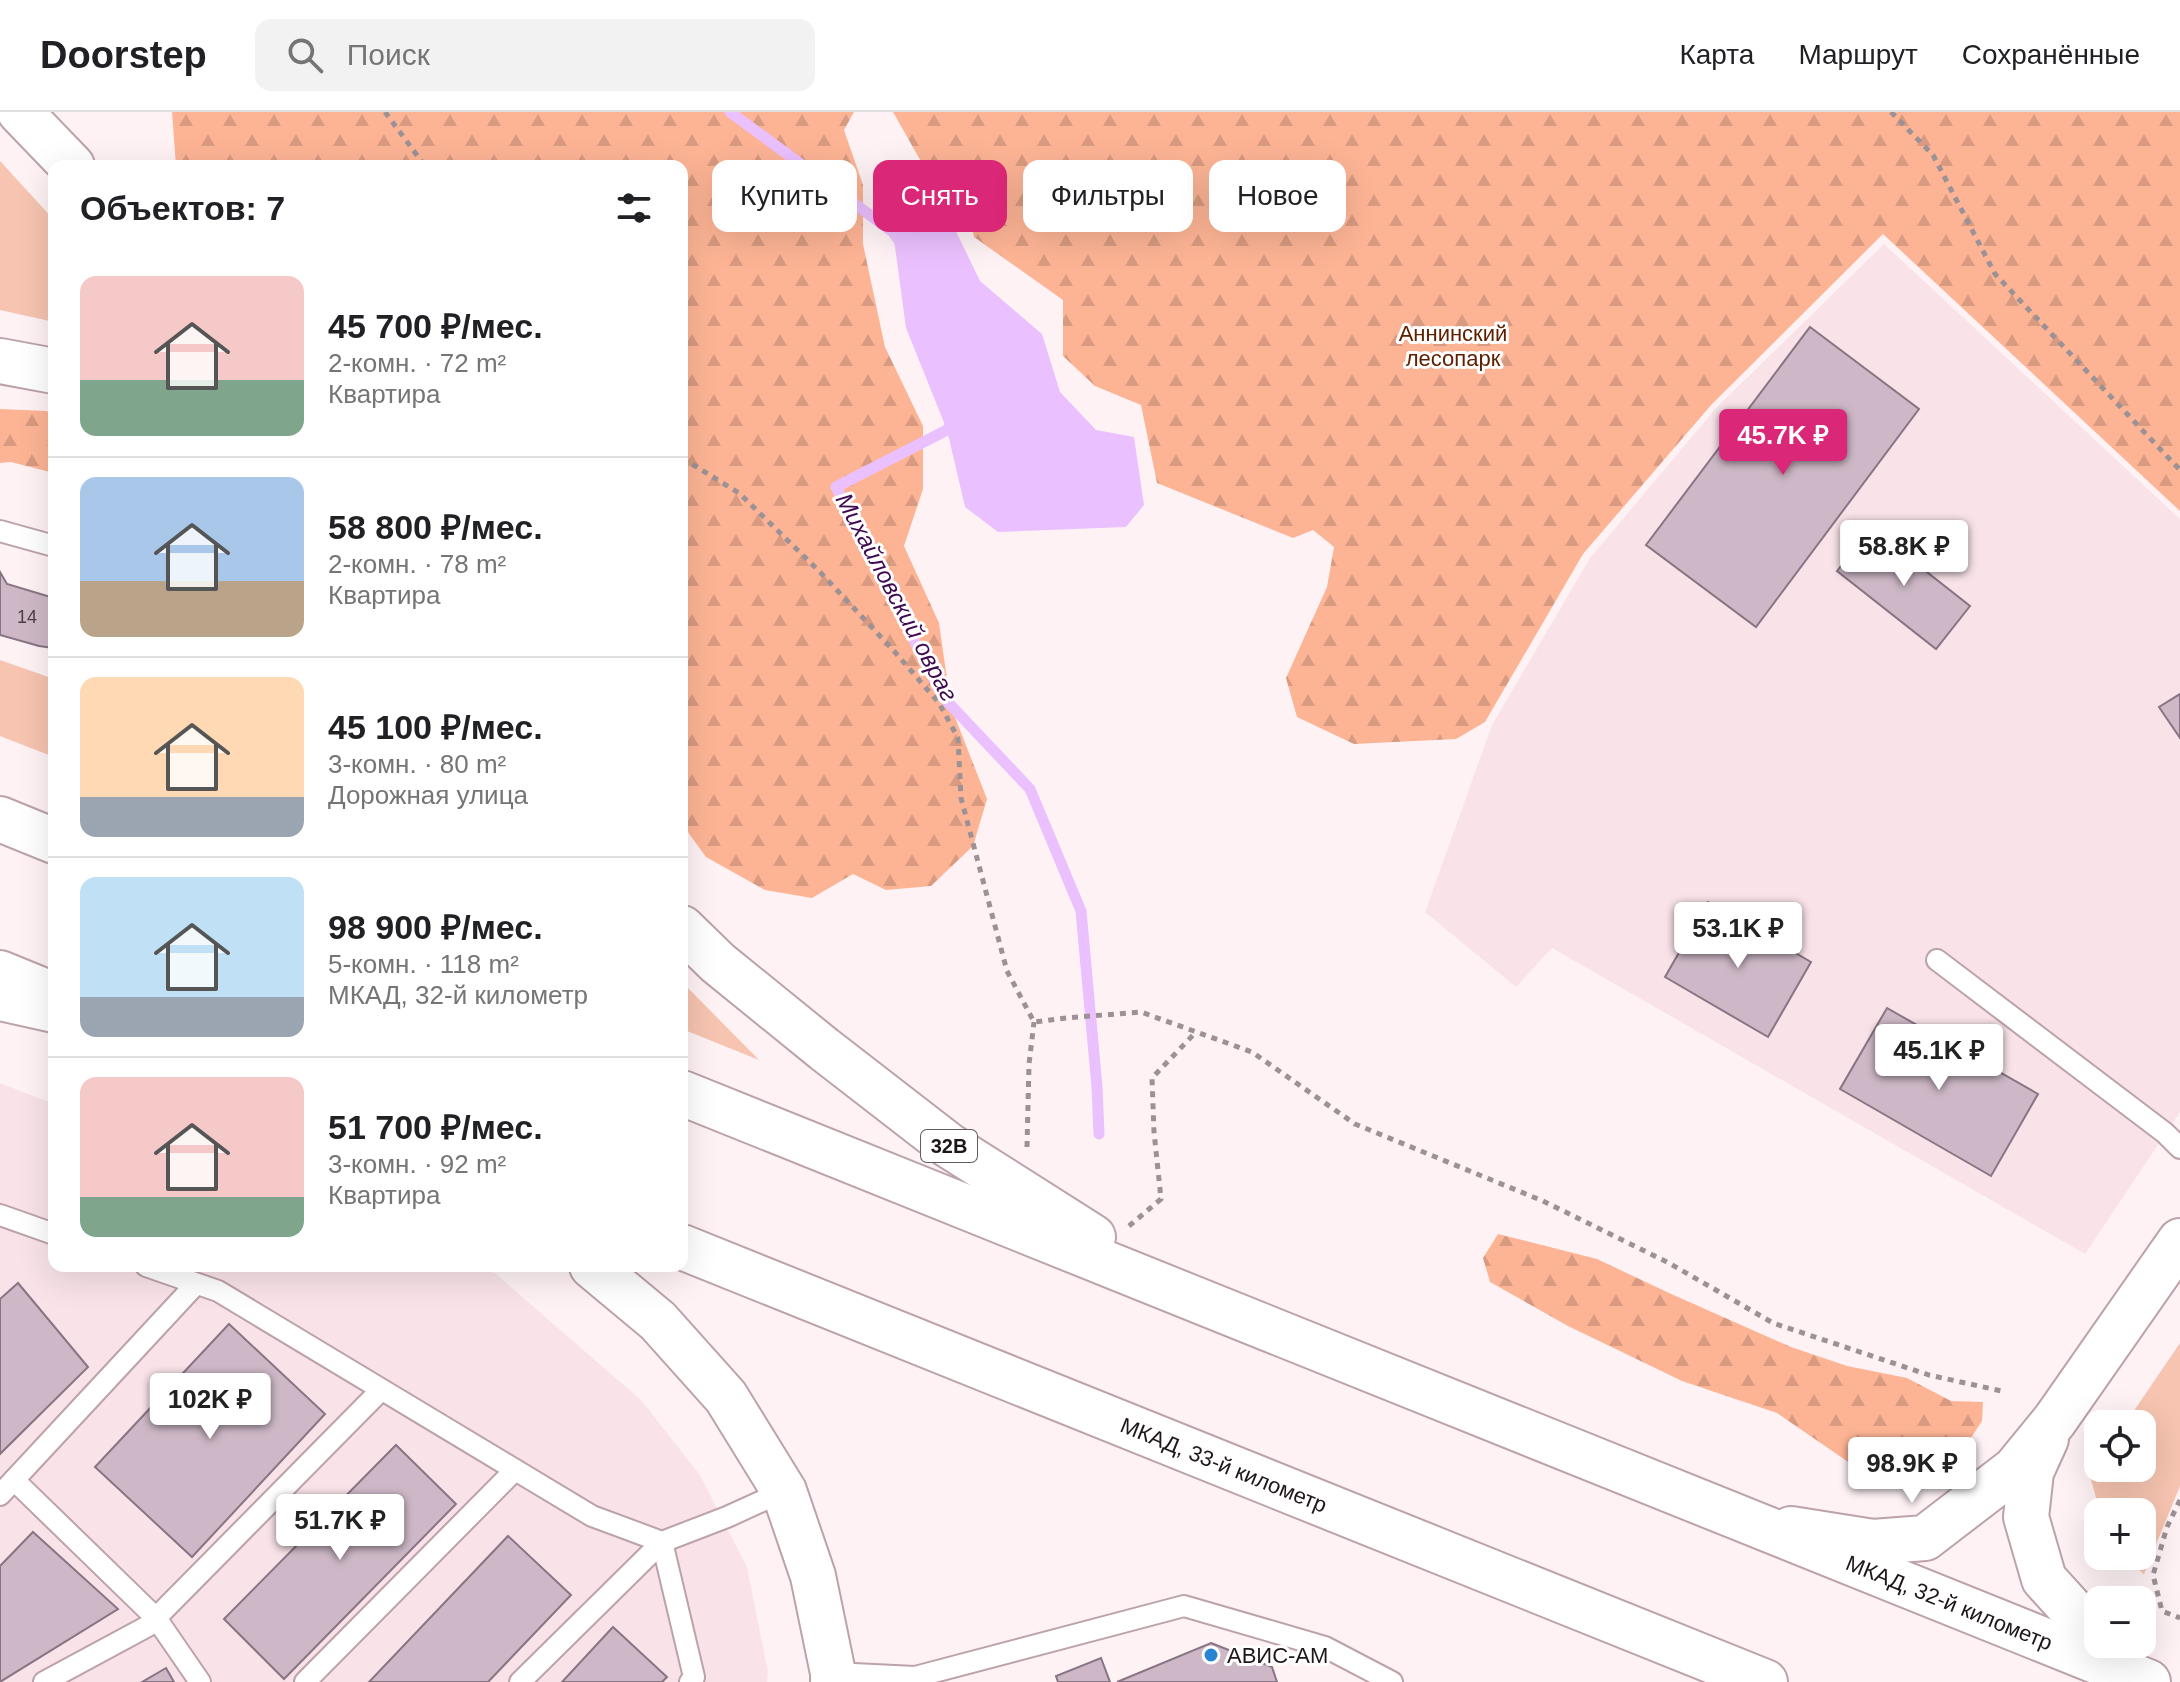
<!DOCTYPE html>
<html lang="ru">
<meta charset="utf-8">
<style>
body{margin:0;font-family:Arial,sans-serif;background:#f2f2f2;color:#202124;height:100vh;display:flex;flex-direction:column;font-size:30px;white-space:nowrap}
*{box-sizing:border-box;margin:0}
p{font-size:26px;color:#757577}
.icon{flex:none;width:44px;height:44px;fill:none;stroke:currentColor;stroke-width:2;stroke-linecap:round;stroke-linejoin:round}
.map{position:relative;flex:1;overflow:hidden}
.panel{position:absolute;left:48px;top:48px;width:640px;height:1112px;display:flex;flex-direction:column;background:#fff;border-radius:16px;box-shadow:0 8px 32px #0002}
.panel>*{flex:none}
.guide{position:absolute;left:712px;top:48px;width:760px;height:72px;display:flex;gap:16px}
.buttons{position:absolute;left:2084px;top:1298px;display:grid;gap:16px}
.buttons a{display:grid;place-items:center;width:72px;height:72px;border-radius:16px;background:#fff;box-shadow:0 8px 32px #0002;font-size:40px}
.price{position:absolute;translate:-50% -68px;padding:0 18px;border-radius:8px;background:#fff;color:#222;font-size:26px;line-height:52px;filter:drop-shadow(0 2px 4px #0008)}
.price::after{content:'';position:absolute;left:50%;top:48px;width:24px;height:18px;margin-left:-12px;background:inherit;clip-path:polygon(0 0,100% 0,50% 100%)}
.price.on{background:#db2777;color:#fff}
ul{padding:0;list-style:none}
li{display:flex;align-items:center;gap:24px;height:200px;padding:0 32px}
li+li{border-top:2px solid #e0e0e0}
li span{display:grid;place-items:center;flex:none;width:224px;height:160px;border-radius:16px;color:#555}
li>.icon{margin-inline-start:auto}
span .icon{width:96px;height:96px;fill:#fffc;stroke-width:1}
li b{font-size:34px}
h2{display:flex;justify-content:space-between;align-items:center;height:96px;padding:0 32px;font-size:34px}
.pill{padding:0 28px;border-radius:16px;background:#fff;box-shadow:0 8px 32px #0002;font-size:28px;line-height:72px}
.pill.on{background:#db2777;color:#fff}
header{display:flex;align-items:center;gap:48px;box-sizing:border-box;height:112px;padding:0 40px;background:#fff;border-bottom:2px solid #e0e0e0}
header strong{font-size:38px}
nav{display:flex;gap:44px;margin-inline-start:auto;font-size:28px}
.search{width:560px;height:72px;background:#f2f2f2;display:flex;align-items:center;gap:20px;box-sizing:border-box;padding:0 28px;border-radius:16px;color:#757577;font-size:30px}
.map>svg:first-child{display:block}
.built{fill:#f9e3e9}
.green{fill:#f6c4b0}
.forest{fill:url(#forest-firs)}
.water{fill:#ebc0fe}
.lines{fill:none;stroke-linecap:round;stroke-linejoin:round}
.stream{stroke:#ebc0fe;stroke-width:11}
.building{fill:#ceb8c7;stroke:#887482;stroke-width:2}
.lane-casing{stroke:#bca2a9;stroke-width:24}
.street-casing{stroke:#bca2a9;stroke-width:44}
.secondary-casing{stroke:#bca2a9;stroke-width:48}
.primary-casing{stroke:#bca2a9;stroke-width:48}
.highway-casing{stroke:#bca2a9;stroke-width:48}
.path{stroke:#9c9194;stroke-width:5;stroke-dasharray:6 6;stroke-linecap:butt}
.lane{stroke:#fff;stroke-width:20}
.street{stroke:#fff;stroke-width:40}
.secondary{stroke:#fff;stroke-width:44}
.primary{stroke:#fff;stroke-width:44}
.highway{stroke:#fff;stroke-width:44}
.poi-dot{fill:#2883d0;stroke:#fff;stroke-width:3}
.labels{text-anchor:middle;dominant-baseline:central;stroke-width:6;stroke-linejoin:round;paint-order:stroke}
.number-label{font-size:18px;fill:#4b3e44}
.shield{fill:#fff;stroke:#625c5e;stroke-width:2}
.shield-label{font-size:20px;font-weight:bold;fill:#1f1619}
.park-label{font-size:22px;fill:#5f2000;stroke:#fff}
.street-label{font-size:22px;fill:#1f1619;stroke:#fff}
.poi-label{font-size:22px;fill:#1f1619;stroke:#fff;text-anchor:start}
.water-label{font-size:24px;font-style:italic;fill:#3f0952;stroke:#fff}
</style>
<header>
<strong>Doorstep</strong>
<div class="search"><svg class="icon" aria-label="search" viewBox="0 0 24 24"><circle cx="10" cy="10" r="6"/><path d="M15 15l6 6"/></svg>Поиск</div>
<nav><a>Карта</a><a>Маршрут</a><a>Сохранённые</a></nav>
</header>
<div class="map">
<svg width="2180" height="1570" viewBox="0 0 2180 1570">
<defs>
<pattern id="forest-firs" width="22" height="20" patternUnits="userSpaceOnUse" patternTransform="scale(2)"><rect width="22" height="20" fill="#fdb495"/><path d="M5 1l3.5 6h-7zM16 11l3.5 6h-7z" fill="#d89a80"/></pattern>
</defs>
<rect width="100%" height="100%" fill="#fef2f5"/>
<!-- built -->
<g class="built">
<path d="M 1884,132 L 2180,407 L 2180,1000 L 2085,1142 L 1552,836 L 1516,875 L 1425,800 L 1492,613 L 1590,446 L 1716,296 Z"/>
<path d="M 0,971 L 54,992 L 54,1154 L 476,1154 L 496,1162 L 641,1288 L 700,1363 L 747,1455 L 768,1560 L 767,1570 L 0,1570 Z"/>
</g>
<!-- green -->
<g class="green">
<path d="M 0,49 L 54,108 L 54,210 L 0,198 Z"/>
<path d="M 0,548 L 54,567 L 54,645 L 0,624 Z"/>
<path d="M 682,870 L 759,948 L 682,917 Z"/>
<path d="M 2180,1231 L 2180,1374 L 2144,1462 L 2122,1444 L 2142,1444 L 2142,1400 L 2100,1400 L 2090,1364 L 2098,1352 L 2098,1356 L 2142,1356 L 2142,1312 L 2125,1312 Z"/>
</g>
<!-- forest -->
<g class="forest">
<path d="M 172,0 L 854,0 L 844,18 L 863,73 L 863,132 L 885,235 L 923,314 L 923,377 L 904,434 L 939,511 L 951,595 L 987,687 L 973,734 L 931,774 L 886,778 L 853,762 L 812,786 L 765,778 L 706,745 L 682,712 L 682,54 L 176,54 Z"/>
<path d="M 893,0 L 2180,0 L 2180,399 L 1883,122 L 1712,292 L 1583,442 L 1485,610 L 1456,627 L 1354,632 L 1297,605 L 1286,566 L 1327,475 L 1334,435 L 1313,418 L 1293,426 L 1157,371 L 1141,293 L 1095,274 L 1063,244 L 1063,188 L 974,125 L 962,69 L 923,53 Z"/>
<path d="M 0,297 L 46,299 L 54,302 L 54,361 L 11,350 L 0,351 Z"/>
<path d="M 1498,1122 L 1597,1147 L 1669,1181 L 1791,1235 L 1847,1254 L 1907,1266 L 1951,1289 L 1983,1290 L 1982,1309 L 1965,1335 L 1894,1363 L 1857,1356 L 1777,1301 L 1682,1269 L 1568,1214 L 1490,1170 L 1483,1146 Z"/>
</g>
<!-- water -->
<path class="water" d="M 904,75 L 937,80 L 980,169 L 1042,222 L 1060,280 L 1096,318 L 1134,325 L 1144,393 L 1126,415 L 998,420 L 965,395 L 947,318 L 906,216 L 893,120 Z"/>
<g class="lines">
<!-- stream -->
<g class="stream">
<path d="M 730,0 L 893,120 L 900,130"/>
<path d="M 955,305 L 947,318 L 836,375 L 943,585 L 1030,677 L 1081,799 L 1097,975 L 1099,1022"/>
</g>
</g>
<!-- building -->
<g class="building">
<path d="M 1810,215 L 1919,297 L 1756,515 L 1646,433 Z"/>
<path d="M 1871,416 L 1970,494 L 1936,537 L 1837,459 Z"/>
<path d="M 0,460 L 7,472 L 54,486 L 54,536 L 39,534 L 0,523 Z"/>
<path d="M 2180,582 L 2180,626 L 2159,595 Z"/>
<path d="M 1708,790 L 1811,850 L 1768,925 L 1665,865 Z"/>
<path d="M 1887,896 L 2038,982 L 1991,1064 L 1840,977 Z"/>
<path d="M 18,1171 L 88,1255 L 0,1342 L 0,1187 Z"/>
<path d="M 229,1212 L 325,1302 L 192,1445 L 95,1355 Z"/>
<path d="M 396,1333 L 456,1392 L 284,1567 L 224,1507 Z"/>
<path d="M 33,1420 L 118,1497 L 0,1570 L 0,1454 Z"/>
<path d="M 508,1424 L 571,1483 L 488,1570 L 369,1570 Z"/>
<path d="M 613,1515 L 667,1565 L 662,1570 L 562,1570 Z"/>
<path d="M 1211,1531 L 1272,1555 L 1277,1570 L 1117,1570 Z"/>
<path d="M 1101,1546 L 1110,1570 L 1058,1570 L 1056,1564 Z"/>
<path d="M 166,1556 L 174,1570 L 142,1570 Z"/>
</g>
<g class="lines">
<!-- lane casing -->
<g class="lane-casing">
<g id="lane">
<path d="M 0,419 L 54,434"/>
<path d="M 1937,848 L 2165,1021 L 2180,1036"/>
<path d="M 0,1103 L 54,1122"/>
<path d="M 146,1154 L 218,1179 L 592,1404 L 662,1430 L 727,1405 L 784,1379"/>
<path d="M 14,1368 L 156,1506 L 200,1570"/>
<path d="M 0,1383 L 196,1172"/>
<path d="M 662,1430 L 694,1565 L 690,1570"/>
<path d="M 833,1561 L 915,1565 L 1184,1494 L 1325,1535 L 1392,1570"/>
<path d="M 44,1570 L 148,1514 L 381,1278"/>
<path d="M 305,1570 L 515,1358"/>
<path d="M 520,1570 L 662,1430"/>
</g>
</g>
<!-- street casing -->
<g class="street-casing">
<path id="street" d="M 0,888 L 54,900"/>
</g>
<!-- secondary casing -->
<g class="secondary-casing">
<g id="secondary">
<path d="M 2046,1327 L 2031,1360 L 2026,1405 L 2044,1467 L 2083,1510 L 2098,1520"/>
<path d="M 1791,1417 L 1873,1430 L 1925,1426 L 2015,1357 L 2055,1308 L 2180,1129"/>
</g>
</g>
<!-- primary casing -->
<g class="primary-casing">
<path id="primary" d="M 20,0 L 72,54"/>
</g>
<!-- highway casing -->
<g class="highway-casing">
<g id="highway">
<path d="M 0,249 L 54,259"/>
<path d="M 0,707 L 54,729"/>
<path d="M 682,816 L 718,851 L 824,937 L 948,1033 L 1093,1125"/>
<path d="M 0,861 L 54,883"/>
<path id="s1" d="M 682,981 L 2148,1570"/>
<path id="s2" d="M 682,1135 L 1765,1570"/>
<path d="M 592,1154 L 658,1209 L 726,1285 L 784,1379 L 813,1464 L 833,1561 L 833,1570"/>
</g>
</g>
<!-- path -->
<g class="path">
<path d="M 385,0 L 425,54"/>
<path d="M 1891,0 L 1933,43 L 1995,162 L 2180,358"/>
<path d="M 682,346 L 739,381 L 819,459 L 894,539 L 939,591 L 958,626 L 961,686 L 1007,859 L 1034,910 L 1066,906 L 1141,900 L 1252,940 L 1355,1012 L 1543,1089 L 1669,1151 L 1773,1211 L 1929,1263 L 2006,1280"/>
<path d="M 1027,1035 L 1029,952 L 1034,910"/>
<path d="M 1129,1114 L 1161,1087 L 1154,1020 L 1152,966 L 1196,920"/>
<path d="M 2180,1388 L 2167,1415 L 2153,1463 L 2162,1499 L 2180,1506"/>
</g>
<!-- lane -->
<use href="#lane" class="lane"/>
<!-- street -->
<use href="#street" class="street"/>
<!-- secondary -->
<use href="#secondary" class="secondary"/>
<!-- primary -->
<use href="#primary" class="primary"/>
<!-- highway -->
<use href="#highway" class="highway"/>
</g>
<!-- markers -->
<circle class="poi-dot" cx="1211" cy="1543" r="8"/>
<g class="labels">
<!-- number labels -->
<g class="number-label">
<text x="27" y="505">14</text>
</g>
<!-- shield labels -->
<rect class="shield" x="921" y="1018" width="56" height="32" rx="6"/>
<g class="shield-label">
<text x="949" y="1034">32B</text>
</g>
<!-- park labels -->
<g class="park-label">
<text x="1453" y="221">Аннинский<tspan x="1453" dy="25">лесопарк</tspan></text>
</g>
<!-- street labels -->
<g class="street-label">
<text stroke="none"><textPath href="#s2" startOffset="584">МКАД, 33-й километр</textPath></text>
<text stroke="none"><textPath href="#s1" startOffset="1366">МКАД, 32-й километр</textPath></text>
</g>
<!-- poi labels -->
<g class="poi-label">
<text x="1227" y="1543">АВИС-АМ</text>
</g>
<!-- water labels -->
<g class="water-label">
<text transform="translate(897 485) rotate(62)">Михайловский овраг</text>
</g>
</g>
</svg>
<div class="buttons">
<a><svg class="icon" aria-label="locate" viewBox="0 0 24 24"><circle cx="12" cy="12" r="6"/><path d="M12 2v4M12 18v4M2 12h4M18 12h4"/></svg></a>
<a>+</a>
<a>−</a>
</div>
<b class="price on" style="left:1783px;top:365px">45.7K ₽</b>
<b class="price" style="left:1904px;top:476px">58.8K ₽</b>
<b class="price" style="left:1738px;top:858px">53.1K ₽</b>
<b class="price" style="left:1939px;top:980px">45.1K ₽</b>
<b class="price" style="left:210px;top:1329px">102K ₽</b>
<b class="price" style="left:1912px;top:1393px">98.9K ₽</b>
<b class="price" style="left:340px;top:1450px">51.7K ₽</b>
<div class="guide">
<a class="pill">Купить</a>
<a class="pill on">Снять</a>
<a class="pill">Фильтры</a>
<a class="pill">Новое</a>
</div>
<section class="panel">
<h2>Объектов: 7<svg class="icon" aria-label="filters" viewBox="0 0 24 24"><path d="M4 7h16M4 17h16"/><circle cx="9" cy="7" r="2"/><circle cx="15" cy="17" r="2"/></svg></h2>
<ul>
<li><span style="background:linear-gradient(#f6c9c9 65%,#7fa58c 0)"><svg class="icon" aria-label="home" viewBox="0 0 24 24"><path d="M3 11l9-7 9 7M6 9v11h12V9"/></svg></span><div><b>45 700 ₽/мес.</b><p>2-комн. · 72 m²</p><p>Квартира</p></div></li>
<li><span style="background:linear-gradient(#a9c7e8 65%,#b9a48a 0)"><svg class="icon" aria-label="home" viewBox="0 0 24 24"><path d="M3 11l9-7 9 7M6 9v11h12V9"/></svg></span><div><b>58 800 ₽/мес.</b><p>2-комн. · 78 m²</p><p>Квартира</p></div></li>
<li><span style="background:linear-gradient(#ffd9b3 75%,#9aa5b1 0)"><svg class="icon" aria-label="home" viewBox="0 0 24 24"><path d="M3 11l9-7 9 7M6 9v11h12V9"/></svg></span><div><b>45 100 ₽/мес.</b><p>3-комн. · 80 m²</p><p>Дорожная улица</p></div></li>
<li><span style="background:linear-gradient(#bfe0f5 75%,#9aa5b1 0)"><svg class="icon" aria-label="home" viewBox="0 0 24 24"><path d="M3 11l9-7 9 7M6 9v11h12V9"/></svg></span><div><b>98 900 ₽/мес.</b><p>5-комн. · 118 m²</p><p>МКАД, 32-й километр</p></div></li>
<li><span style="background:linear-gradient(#f6c9c9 75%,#7fa58c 0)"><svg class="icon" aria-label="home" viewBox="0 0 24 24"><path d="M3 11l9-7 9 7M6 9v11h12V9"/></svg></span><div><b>51 700 ₽/мес.</b><p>3-комн. · 92 m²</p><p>Квартира</p></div></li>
</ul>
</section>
</div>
